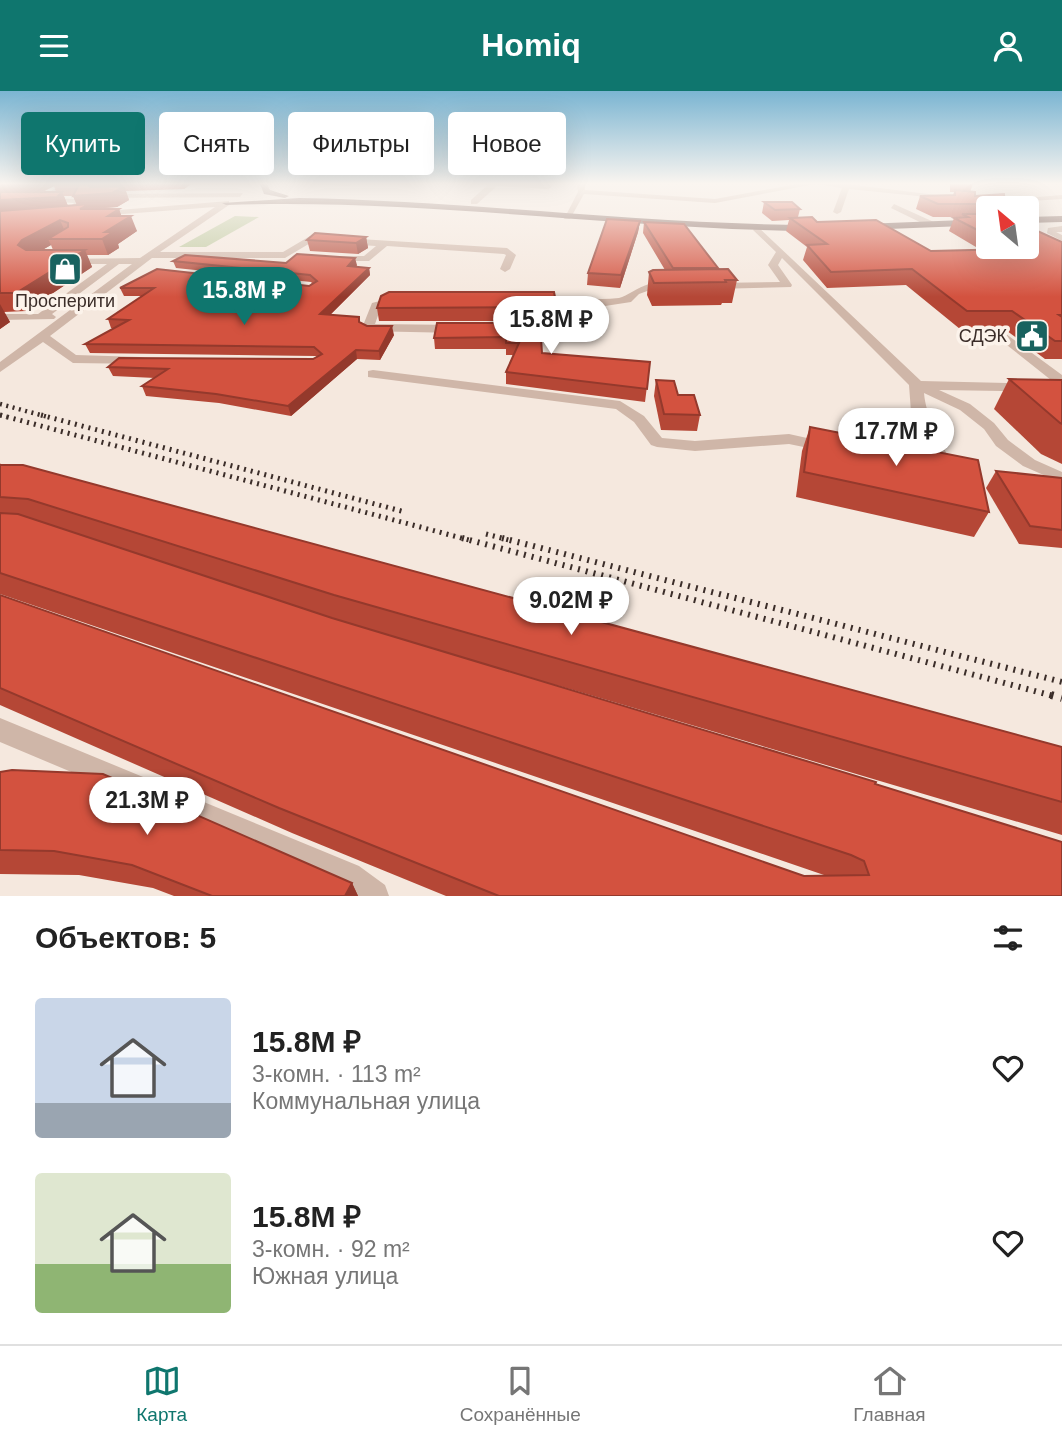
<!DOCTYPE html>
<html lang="ru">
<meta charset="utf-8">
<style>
body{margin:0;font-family:Helvetica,sans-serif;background:#f6f6f6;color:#222;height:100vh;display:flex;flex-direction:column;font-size:26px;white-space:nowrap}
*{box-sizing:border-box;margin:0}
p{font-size:23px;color:#767676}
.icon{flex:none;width:38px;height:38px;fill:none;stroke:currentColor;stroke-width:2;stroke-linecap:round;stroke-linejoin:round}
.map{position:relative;height:805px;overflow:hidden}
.panel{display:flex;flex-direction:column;background:#fff;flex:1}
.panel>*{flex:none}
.hud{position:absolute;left:21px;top:21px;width:700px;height:63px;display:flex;gap:14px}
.needle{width:46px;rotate:331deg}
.buttons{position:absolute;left:976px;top:105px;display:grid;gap:14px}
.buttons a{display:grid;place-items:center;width:63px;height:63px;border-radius:7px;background:#fff;box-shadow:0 7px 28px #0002;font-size:35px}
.price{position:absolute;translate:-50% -60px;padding:0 16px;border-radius:24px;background:#fff;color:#222;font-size:23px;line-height:46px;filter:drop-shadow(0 2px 4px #0008)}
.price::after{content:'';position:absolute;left:50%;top:42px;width:21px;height:16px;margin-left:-10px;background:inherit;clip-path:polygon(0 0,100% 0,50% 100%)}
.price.on{background:#0f766e;color:#fff}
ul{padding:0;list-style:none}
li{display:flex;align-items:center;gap:21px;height:175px;padding:0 35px}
li span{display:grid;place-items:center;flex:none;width:196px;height:140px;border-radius:7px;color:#555}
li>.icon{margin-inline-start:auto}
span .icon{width:84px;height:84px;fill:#fffc;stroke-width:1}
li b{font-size:30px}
h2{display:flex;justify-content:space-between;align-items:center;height:84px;padding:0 35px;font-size:30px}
.chip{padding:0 24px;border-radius:7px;background:#fff;box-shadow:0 7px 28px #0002;font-size:24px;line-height:63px}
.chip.on{background:#0f766e;color:#fff}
header{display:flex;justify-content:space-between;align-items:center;height:91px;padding:0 35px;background:#0f766e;color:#fff;font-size:32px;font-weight:700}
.dock{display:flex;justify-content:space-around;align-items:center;height:98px;border-top:2px solid #e0e0e0;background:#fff;font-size:19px;color:#767676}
.dock a{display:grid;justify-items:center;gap:4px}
.dock .on{color:#0f766e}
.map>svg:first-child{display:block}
.green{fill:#bdc79c}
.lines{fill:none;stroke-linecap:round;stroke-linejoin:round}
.minor{fill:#cfb6a8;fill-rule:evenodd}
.major{fill:#7f6158;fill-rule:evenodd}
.rail-far3{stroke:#3b2d29;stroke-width:4.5;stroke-dasharray:2 4.5;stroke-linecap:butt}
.rail-far2{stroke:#3b2d29;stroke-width:5;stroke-dasharray:2 5;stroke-linecap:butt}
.rail-far1{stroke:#3b2d29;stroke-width:6;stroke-dasharray:2 6;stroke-linecap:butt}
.rail{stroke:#3b2d29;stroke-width:8;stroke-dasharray:2.5 8;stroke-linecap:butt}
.wall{fill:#b54736;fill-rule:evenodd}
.shaded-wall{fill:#94392c}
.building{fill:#d3523f;stroke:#94392c;stroke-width:2}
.labels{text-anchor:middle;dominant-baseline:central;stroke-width:7;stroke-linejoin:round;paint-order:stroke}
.far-poi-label{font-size:18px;fill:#3b2d29;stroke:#fcf3eb}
</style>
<header><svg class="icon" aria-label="menu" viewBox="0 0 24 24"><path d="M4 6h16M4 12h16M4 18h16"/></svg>Homiq<svg class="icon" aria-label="person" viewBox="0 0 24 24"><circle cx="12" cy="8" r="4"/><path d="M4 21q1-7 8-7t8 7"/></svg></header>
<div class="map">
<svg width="1062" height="805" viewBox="0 0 1062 805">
<rect width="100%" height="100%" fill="#f5e8de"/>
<!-- green -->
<path class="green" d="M 235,125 L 259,126 L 206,156 L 179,156 Z"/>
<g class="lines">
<!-- minor -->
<g class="minor">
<path d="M 64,93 L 73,93 L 48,107 L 83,108 L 72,124 L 65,122 L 74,112 L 34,109 Z"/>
<path d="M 315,93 L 352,93 L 349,95 Z"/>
<path d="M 489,93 L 552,93 L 552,96 L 548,98 L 497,95 L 477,113 L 471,113 L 471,109 Z"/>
<path d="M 577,93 L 585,93 L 585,99 L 715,108 L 797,93 L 815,93 L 715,112 L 584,103 L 570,128 L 564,128 L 578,101 Z"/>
<path d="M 818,93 L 846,93 L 961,107 L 957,109 L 849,98 L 841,121 L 837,123 L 833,121 L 842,97 Z"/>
<path d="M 243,102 L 240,106 L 103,107 L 99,105 L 103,103 Z"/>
<path d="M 1062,104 L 1062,108 L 982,113 L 978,111 Z"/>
<path d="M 229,110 L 229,114 L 160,161 L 283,161 L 310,145 L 507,157 L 516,164 L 510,178 L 505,181 L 500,178 L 506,164 L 504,163 L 387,155 L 369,170 L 334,170 L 331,169 L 331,165 L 364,165 L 376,155 L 312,151 L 285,167 L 152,167 L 50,245 L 76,264 L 140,266 L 145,267 L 145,273 L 73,272 L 43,251 L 0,281 L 0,271 L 132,173 L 119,173 L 52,223 L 56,226 L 54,228 L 0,229 L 0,223 L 38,223 L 107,173 L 65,173 L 62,172 L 62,168 L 140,167 L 215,116 L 97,125 L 94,121 Z"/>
<path d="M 894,113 L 936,132 L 937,134 L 930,136 L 891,117 Z"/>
<path d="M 756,134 L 921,290 L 1056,293 L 998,247 L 998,241 L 1002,240 L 1062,284 L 1062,301 L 939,299 L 970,313 L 994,332 L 1008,349 L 1035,369 L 1062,381 L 1062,392 L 1023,375 L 996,355 L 984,338 L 960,319 L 924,302 C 926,326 938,341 947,364 L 939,369 L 914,370 L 912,367 L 914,364 L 930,361 L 921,338 L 911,321 L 909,294 L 782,167 L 778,174 L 792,194 L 791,196 L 713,198 L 708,195 L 713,192 L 780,191 L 768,174 L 776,161 L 753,139 Z"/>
<path d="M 1062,135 L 1062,141 L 1056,141 L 1062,144 L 1062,150 L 1047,142 L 1048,137 Z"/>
<path d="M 649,193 L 671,193 L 676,196 L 671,199 L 650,199 L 639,203 L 631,211 L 605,215 L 590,235 L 569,241 L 516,242 L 510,238 L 516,234 L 568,233 L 582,229 L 593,215 L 532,212 L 526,209 L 528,207 C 558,202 589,211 619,207 C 627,205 638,196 649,193 Z"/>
<path d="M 399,205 L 403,206 L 403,210 L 381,216 L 375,233 L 457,234 L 463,238 L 457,242 L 364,240 L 362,237 L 372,212 Z"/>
<path d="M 373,279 L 620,310 L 644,325 L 662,347 L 695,350 L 789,343 L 834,353 L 836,356 L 828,361 L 789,353 L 695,360 L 657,356 L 651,354 L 634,331 L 616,318 L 368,286 L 368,280 Z"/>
<path d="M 0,627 L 359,775 L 385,794 L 389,805 L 348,805 L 337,797 L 189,735 L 130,706 L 101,703 L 91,699 L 88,688 L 0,651 Z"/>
</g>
<!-- major -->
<g class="major">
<path d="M 260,93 L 267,93 L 270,99 L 289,105 L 285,107 L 264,103 Z"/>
<path d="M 299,107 C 470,110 639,133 810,134 L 814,137 L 810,140 C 615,138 421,107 226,114 L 222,112 Z"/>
<path d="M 1062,125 L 1062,131 L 1027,132 L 1027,126 Z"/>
<path d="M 989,128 L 989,134 L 863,139 L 859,136 L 863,133 Z"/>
</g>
<!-- rail-far3 -->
<g class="rail-far3">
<path d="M 0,313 L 48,326"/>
<path d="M 0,324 L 7,326"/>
</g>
<!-- rail-far2 -->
<g class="rail-far2">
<path d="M 0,324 L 469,449"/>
<path d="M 41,324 L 405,421"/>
<path d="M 486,443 L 509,449"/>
</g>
<!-- rail-far1 -->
<g class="rail-far1">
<path d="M 462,447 L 1057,606"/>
<path d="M 502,447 L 1062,591"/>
</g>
<!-- rail -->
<path class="rail" d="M 1051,604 L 1062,607"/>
</g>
<!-- wall -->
<g class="wall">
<path d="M 0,93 L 191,93 L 184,98 L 126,100 L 129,109 L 117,116 L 92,118 L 119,118 L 121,125 L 137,140 L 118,153 L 119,157 L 108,164 L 87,164 L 92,176 L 26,220 L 4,221 L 10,231 L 0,238 ZM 54,95 L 56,101 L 43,101 ZM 64,105 L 73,105 L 77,114 L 68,115 ZM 51,154 L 53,159 L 42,159 Z"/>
<path d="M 950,93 L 973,93 L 970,101 L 975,105 L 1005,117 L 989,117 L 989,156 L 1027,156 L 1062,151 L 1062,268 L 1045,268 L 1003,237 L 960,238 L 906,194 L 827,197 L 803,169 L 807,156 L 786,140 L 789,129 L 772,130 L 762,122 L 764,111 L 800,118 L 798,126 L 931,160 L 981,159 L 949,140 L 954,127 L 961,126 L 933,126 L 916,118 L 920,105 L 953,104 L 954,101 L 950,101 Z"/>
<path d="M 640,130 L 638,141 L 620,197 L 587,194 L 588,182 Z"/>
<path d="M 644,131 L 737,189 L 732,212 L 722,212 L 721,214 L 652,215 L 647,204 L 649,181 L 665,179 L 643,142 Z"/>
<path d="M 366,146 L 368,157 L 358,163 L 310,160 L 307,149 Z"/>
<path d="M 173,170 L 357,174 L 356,176 L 369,177 L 370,184 L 330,224 L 360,231 L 367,235 L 394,244 L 380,269 L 357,268 L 291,325 L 219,312 L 146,305 L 142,295 L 155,287 L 113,285 L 108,276 L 313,268 L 317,266 L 316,265 L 90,262 L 85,253 L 115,237 L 111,237 L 108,228 L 142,205 L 124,205 L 120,197 L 309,195 L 312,192 L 311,191 L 176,177 Z"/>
<path d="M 557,216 L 557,230 L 379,230 L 377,217 Z"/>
<path d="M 540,232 L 542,262 L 650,271 L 645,311 L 506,293 L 506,281 L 513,264 L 506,264 L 506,258 L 435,258 L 434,247 Z"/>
<path d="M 1009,288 L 1062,289 L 1062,373 L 1041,363 L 994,318 Z"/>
<path d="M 656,289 L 678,304 L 700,324 L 697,340 L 661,339 L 654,305 Z"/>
<path d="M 810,336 L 989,421 L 974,446 L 796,406 L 802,360 Z"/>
<path d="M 0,372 L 1,374 L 1062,656 L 1062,744 L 553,593 L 875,693 L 1062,805 L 446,805 L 292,742 L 0,614 L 0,504 L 804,785 L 824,784 L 0,503 Z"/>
<path d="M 996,380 L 1062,387 L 1062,457 L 1019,453 L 986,397 Z"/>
<path d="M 0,681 L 352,792 L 358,805 L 174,805 L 153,797 L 79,784 L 0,783 Z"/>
</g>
<!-- shaded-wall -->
<g class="shaded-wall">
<path d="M 0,93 L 53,93 L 54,95 L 35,104 L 0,107 Z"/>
<path d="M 85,93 L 93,93 L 96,100 L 124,95 L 129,109 L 117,116 L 79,119 L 73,105 Z"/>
<path d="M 182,93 L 191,93 L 184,98 Z"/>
<path d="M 62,101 L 68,115 L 0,124 L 0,109 Z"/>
<path d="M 119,118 L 123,129 L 131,125 L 137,140 L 118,153 L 119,157 L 108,164 L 102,148 L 105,141 L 108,125 Z"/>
<path d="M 60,129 L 67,145 L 48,148 L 51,154 L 30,166 L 18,154 L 22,149 Z"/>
<path d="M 640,130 L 638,141 L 620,197 L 621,184 Z"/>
<path d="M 366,146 L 368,157 L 358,163 L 356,152 Z"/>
<path d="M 85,159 L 92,176 L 26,220 L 16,202 Z"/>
<path d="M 355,167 L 357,174 L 349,183 L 348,175 Z"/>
<path d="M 369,177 L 370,184 L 322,232 L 320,223 Z"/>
<path d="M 0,213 L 10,231 L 0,238 Z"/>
<path d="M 392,235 L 394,244 L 380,269 L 379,260 Z"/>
<path d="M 356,259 L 357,268 L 291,325 L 288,315 Z"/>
<path d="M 352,792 L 358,805 L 345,805 Z"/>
</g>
<!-- building -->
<g class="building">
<path d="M 79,93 L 88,93 L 90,96 L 124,95 L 112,102 L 73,105 Z"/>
<path d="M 955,99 L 975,101 L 975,105 L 1004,103 L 1005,117 L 996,117 L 997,113 L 938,113 L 920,105 L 955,104 Z"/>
<path d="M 0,101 L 62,101 L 57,106 L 0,109 Z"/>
<path d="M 764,111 L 792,111 L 800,118 L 775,119 Z"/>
<path d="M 90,113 L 80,118 L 119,118 L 108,125 L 131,125 L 105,141 L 113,141 L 102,148 L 48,148 L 68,136 L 68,132 L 60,129 L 22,149 L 18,154 L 26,159 L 85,159 L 16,202 L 0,202 L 0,120 Z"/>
<path d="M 962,123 L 989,123 L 989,145 L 954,127 L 968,126 Z"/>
<path d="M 812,126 L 817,131 L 876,129 L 931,160 L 1012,158 L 1009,156 L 1027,156 L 1027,137 L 1031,137 L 1062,151 L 1062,224 L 1059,224 L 1062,226 L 1062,250 L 1055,250 L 1012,220 L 967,220 L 912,178 L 831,181 L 807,154 L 827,153 L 790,127 Z"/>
<path d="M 607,128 L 640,130 L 621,184 L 588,182 Z"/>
<path d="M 644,131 L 684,133 L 718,177 L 673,177 Z"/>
<path d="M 315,142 L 366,146 L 356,152 L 307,149 Z"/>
<path d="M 297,163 L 355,167 L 348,175 L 369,177 L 320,223 L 359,226 L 359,231 L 367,235 L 392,235 L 379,260 L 356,259 L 288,315 L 216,303 L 142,295 L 168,278 L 108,276 L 119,267 L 313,268 L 322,263 L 314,256 L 85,253 L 129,229 L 108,228 L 154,197 L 120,197 L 157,178 L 309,195 L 317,190 L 310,184 L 173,170 L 185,164 L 286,172 Z"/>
<path d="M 728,178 L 737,189 L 725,189 L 726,191 L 654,192 L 649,181 L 653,179 Z"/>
<path d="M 389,201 L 554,201 L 557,216 L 377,217 L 381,205 Z"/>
<path d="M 437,232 L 540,232 L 542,262 L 650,271 L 647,298 L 506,281 L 519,252 L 506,252 L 506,246 L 434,247 Z"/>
<path d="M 1009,288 L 1062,289 L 1062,333 L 1060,332 Z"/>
<path d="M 656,289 L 674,290 L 678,304 L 694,304 L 700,324 L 664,323 Z"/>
<path d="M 810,336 L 978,369 L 989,421 L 804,381 Z"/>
<path d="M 0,374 L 23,374 L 1062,656 L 1062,711 L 334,504 L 28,408 L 0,406 Z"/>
<path d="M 996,380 L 1062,387 L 1062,439 L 1030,435 Z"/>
<path d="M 0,422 L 18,423 L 332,527 L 876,691 L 875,693 L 1062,751 L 1062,805 L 499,805 L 279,717 L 0,597 L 0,504 L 804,785 L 869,784 L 864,770 L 851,764 L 0,482 Z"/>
<path d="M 12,679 L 103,683 L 352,792 L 345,805 L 212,805 L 132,774 L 54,760 L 0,759 L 0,681 Z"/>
</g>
<!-- sky -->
<linearGradient id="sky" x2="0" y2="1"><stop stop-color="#7bb5d2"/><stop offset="0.45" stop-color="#faf5f0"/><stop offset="1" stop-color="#faf5f0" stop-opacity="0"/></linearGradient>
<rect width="1062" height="206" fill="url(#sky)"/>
<!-- icons -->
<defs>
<g id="shop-square" transform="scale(1.75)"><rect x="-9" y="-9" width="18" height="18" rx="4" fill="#19625f" stroke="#fcf3eb"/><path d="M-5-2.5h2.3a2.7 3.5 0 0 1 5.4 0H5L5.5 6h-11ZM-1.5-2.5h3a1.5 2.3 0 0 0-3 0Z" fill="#fff"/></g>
<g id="civic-square" transform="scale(1.75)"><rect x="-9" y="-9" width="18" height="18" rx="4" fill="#19625f" stroke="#fcf3eb"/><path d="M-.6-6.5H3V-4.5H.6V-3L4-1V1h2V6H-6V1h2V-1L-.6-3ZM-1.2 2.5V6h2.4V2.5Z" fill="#fff"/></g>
</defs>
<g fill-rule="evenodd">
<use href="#shop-square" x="65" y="178"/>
<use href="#civic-square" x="1032" y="245"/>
</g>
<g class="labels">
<!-- far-poi labels -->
<g class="far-poi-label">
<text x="65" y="210">Просперити</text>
<text x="1007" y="245" text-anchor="end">СДЭК</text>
</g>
</g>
</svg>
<div class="buttons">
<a><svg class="needle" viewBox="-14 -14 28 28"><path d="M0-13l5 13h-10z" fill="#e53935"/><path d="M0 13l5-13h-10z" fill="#767676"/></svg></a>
</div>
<b class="price on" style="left:244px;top:236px">15.8M ₽</b>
<b class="price" style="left:551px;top:265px">15.8M ₽</b>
<b class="price" style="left:896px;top:377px">17.7M ₽</b>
<b class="price" style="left:571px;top:546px">9.02M ₽</b>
<b class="price" style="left:147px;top:746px">21.3M ₽</b>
<div class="hud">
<a class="chip on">Купить</a>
<a class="chip">Снять</a>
<a class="chip">Фильтры</a>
<a class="chip">Новое</a>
</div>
</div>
<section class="panel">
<h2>Объектов: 5<svg class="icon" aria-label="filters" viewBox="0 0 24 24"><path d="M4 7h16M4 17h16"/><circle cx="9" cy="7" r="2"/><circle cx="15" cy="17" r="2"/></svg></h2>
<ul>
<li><span style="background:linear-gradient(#c9d6e8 75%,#9aa5b1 0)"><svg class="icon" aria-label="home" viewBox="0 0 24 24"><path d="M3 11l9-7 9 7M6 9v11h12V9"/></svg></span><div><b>15.8M ₽</b><p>3-комн. · 113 m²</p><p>Коммунальная улица</p></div><svg class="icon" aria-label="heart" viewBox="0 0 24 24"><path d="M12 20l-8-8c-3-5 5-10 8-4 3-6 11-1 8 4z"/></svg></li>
<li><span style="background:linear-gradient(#dfe7d0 65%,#8fb573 0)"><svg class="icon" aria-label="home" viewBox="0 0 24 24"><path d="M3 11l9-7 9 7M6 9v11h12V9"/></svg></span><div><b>15.8M ₽</b><p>3-комн. · 92 m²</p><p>Южная улица</p></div><svg class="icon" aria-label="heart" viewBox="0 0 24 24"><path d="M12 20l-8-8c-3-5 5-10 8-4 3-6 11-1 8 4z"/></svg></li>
</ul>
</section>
<nav class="dock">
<a class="on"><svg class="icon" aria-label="map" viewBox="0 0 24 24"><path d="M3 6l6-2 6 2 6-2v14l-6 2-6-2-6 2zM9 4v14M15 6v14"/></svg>Карта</a>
<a><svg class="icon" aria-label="saved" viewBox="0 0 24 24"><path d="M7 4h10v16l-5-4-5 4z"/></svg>Сохранённые</a>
<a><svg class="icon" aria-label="home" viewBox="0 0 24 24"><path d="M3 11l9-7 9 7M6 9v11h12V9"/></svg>Главная</a>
</nav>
